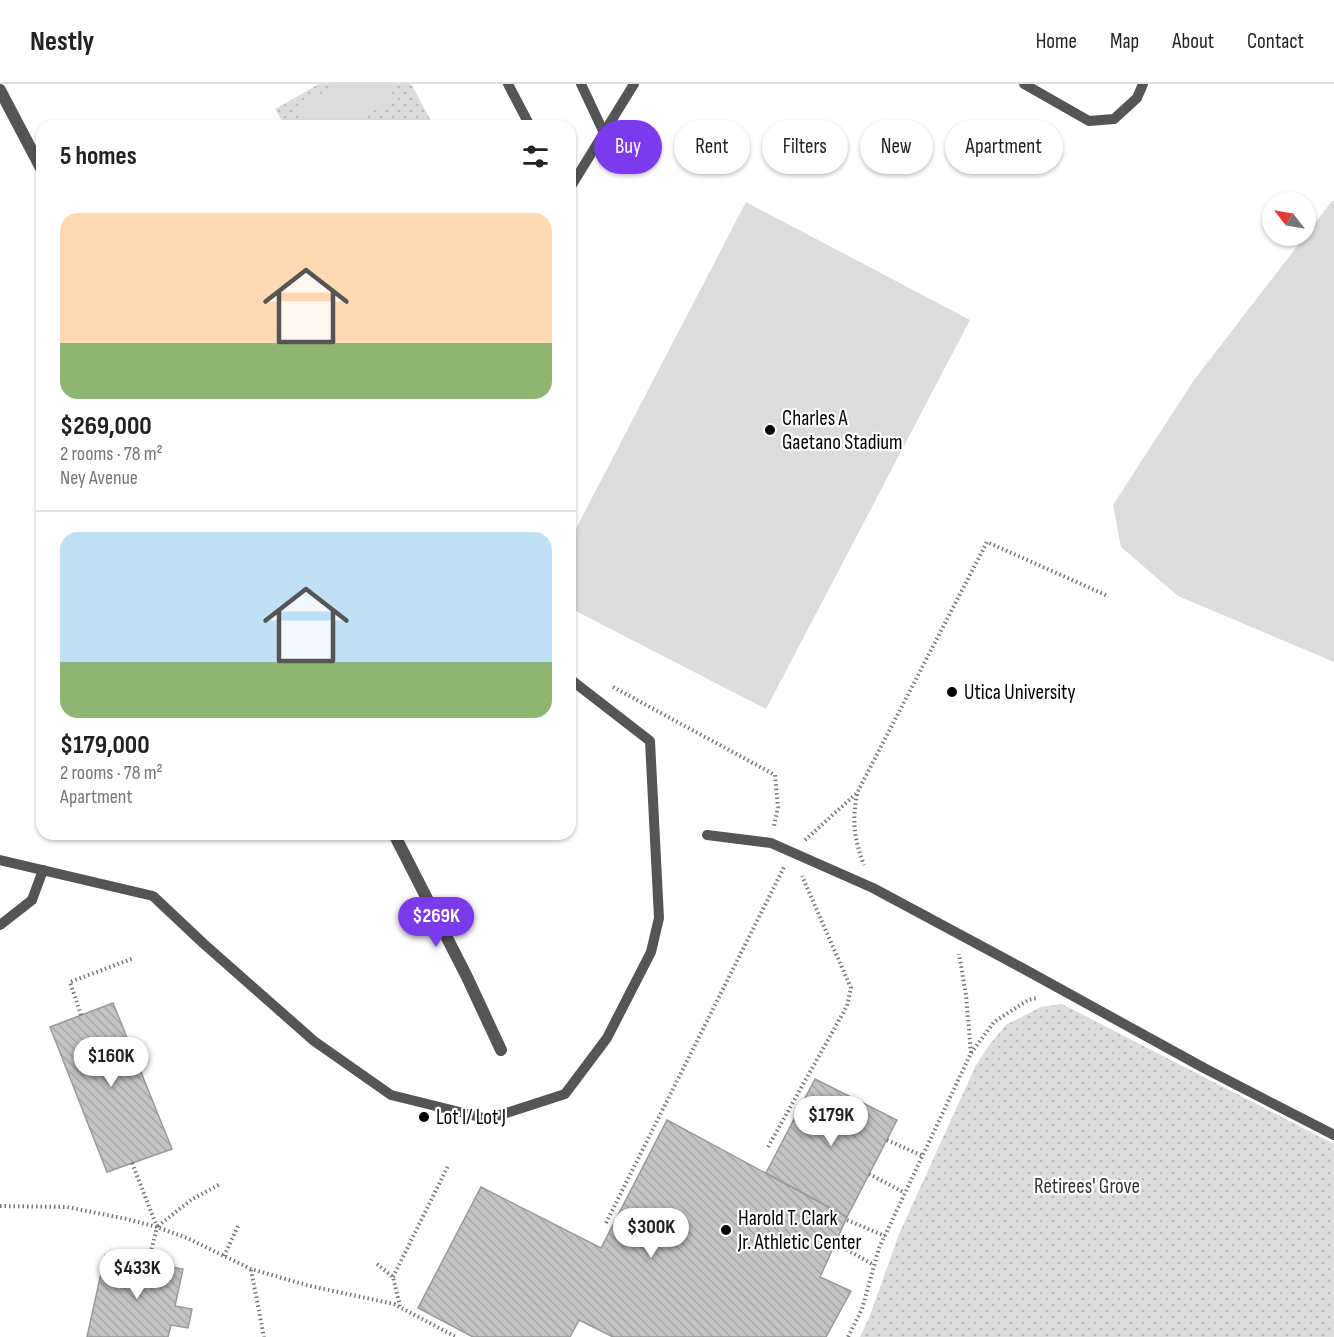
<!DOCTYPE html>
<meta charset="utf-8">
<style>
body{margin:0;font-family:"Sofia Sans Condensed",sans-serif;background:#f2f2f2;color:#222;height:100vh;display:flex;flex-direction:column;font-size:22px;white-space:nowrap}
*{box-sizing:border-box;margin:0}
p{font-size:20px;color:#767676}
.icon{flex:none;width:33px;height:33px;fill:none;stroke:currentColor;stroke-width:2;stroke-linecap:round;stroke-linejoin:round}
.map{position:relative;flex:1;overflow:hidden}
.side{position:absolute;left:36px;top:36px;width:540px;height:720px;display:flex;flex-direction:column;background:#fff;border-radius:18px;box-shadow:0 2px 4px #0004}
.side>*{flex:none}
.hud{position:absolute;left:594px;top:36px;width:570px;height:54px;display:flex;gap:12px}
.needle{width:39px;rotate:301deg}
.buttons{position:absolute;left:1262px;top:108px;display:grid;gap:12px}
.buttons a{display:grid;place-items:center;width:54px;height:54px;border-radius:50%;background:#fff;box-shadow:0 2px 4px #0004;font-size:30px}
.price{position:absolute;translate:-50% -51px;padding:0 14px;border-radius:21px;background:#fff;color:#222;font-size:20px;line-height:39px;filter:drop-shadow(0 2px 3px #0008)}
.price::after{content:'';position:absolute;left:50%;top:36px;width:18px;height:14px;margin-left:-9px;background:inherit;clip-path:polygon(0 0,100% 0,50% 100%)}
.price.on{background:#7c3aed;color:#fff}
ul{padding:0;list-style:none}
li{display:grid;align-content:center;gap:12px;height:318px;padding:0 24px}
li+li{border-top:2px solid #e0e0e0}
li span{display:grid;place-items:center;height:186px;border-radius:18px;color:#555}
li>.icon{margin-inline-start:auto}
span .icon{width:108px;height:108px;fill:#fffc;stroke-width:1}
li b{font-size:26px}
h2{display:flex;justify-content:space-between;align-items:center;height:72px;padding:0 24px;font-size:26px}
.chip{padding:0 21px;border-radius:27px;background:#fff;box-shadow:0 2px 4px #0004;font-size:21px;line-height:54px}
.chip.on{background:#7c3aed;color:#fff}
header{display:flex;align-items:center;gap:36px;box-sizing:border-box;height:84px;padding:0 30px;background:#fff;border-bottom:2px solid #e0e0e0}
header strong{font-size:28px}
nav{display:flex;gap:33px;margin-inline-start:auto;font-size:21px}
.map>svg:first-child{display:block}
.grass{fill:url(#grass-dots)}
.pitch{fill:#dcdcdc}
.building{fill:url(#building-back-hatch);stroke:#999;stroke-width:1.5}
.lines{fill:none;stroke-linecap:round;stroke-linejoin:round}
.path{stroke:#777;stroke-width:4;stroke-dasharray:1.5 3;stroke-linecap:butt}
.lane{stroke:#555;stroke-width:10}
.street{stroke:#555;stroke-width:12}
.poi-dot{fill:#000;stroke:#fff;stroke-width:2}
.labels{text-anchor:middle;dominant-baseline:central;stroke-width:4.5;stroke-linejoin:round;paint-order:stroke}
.poi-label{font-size:21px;fill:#000;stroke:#fff;text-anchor:start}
.park-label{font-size:21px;fill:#333;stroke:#fff}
</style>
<header>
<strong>Nestly</strong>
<nav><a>Home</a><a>Map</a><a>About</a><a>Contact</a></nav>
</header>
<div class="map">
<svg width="1334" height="1253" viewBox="0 0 1334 1253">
<defs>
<pattern id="grass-dots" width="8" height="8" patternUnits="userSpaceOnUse" patternTransform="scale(1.5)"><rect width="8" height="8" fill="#dcdcdc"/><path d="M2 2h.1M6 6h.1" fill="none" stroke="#bbb" stroke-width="1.8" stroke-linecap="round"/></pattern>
<pattern id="building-back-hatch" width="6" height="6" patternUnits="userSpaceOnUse" patternTransform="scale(1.5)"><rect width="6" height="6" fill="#c4c4c4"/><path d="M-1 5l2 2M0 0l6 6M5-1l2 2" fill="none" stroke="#a7a7a7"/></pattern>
</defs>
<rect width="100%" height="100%" fill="#fff"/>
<!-- grass -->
<g class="grass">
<path d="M 319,0 L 411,0 L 434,42 L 285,42 L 275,25 Z"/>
<path d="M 1062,920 L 1334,1060 L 1334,1253 L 860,1253 L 869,1234 L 899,1150 L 976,981 L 990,960 L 1006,941 L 1041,923 Z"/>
</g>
<!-- pitch -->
<g class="pitch">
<path d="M 338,0 L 387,0 L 395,15 L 346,42 L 310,42 L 299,22 Z"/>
<path d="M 1332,117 L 1334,117 L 1334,578 L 1178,512 L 1121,463 L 1113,421 L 1194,296 Z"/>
<path d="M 746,118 L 970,236 L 766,625 L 570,524 L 570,456 Z"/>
</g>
<!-- building -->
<g class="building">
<path d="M 113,919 L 172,1065 L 107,1088 L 50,943 Z"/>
<path d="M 815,995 L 897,1036 L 847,1133 L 766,1089 Z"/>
<path d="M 667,1036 L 847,1133 L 820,1193 L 851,1207 L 826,1253 L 613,1253 L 579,1236 L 570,1253 L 473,1253 L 418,1224 L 481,1103 L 601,1164 Z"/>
<path d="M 105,1171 L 183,1185 L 175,1222 L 192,1225 L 188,1244 L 171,1241 L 168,1253 L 87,1253 Z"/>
</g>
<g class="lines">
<!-- path -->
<g class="path">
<path d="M 613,603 L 775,691 L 778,723 L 774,742"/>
<path d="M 857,710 C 852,737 854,755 864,781"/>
<path d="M 805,756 L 857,709 L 987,458 L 1108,512"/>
<path d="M 81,931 L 70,898 L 134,874"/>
<path d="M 971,969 L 994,938 L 1028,916 L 1037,914"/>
<path d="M 887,1056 L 923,1072"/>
<path d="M 768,1063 L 847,922 L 851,904 L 802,792"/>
<path d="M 132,1079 L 157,1143 L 148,1179"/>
<path d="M 869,1090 L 905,1109"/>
<path d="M 0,1122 L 67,1123 L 127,1135 L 157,1143 L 187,1154 L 251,1185 L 310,1202 L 394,1220 L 456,1253"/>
<path d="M 847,1136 L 885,1152"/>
<path d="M 606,1139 L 784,783"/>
<path d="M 158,1142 L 191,1116 L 220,1100"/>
<path d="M 835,1159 L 874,1181"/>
<path d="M 224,1172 L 239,1140"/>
<path d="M 377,1180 L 393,1193 L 400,1222"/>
<path d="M 251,1186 L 264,1253"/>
<path d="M 393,1193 L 448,1082"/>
<path d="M 848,1253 L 862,1225 L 879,1164 L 971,969 L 966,911 L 959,870"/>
</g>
<!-- lane -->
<g class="lane">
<path d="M 508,0 L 530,42"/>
<path d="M 581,0 L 604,49"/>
<path d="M 1024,0 L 1089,37 L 1114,35 L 1137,14 L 1143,0"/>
<path d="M 570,104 L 634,0"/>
<path d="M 707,751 L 771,759 L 873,804 L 1024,885 L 1204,984 L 1334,1051"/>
<path d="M 0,776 L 153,812 L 204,860 L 314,957 L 391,1011 L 488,1035 L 565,1010 L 607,954 L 651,868 L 659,834 L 650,657 L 570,595"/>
<path d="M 0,841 L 32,816 L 43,786"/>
</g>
<!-- street -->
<g class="street">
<path d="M 0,6 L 42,86"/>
<path d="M 394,750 L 467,893 L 501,966"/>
</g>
</g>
<!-- markers -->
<g class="poi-dot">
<circle cx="770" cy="346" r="6"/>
<circle cx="952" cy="608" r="6"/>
<circle cx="424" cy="1033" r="6"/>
<circle cx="726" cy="1146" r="6"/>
</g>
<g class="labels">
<!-- poi labels -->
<g class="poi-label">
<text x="782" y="334">Charles A<tspan x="782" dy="24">Gaetano Stadium</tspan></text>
<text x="964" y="608">Utica University</text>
<text x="436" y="1033">Lot I/ Lot J</text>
<text x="738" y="1134">Harold T. Clark<tspan x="738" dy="24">Jr. Athletic Center</tspan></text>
</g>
<!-- park labels -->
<g class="park-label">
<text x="1087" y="1102">Retirees' Grove</text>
</g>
</g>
</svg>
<div class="buttons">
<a><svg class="needle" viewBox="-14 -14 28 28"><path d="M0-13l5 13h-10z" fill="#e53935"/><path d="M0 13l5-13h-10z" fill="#767676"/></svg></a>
</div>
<b class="price on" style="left:436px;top:864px">$269K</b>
<b class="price" style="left:111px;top:1004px">$160K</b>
<b class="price" style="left:831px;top:1063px">$179K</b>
<b class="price" style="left:651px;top:1175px">$300K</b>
<b class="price" style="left:137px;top:1216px">$433K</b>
<div class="hud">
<a class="chip on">Buy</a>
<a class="chip">Rent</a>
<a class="chip">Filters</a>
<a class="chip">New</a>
<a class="chip">Apartment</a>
</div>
<section class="side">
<h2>5 homes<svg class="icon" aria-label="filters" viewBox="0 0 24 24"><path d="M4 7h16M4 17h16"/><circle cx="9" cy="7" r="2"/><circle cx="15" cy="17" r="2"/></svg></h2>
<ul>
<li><span style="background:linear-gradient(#ffd9b3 70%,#8fb573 0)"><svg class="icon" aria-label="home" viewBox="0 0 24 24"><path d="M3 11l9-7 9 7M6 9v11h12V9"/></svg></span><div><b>$269,000</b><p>2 rooms · 78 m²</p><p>Ney Avenue</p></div></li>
<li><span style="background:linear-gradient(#bfe0f5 70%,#8fb573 0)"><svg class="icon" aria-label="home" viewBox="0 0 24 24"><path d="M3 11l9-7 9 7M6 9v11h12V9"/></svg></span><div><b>$179,000</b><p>2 rooms · 78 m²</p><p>Apartment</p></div></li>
</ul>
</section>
</div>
